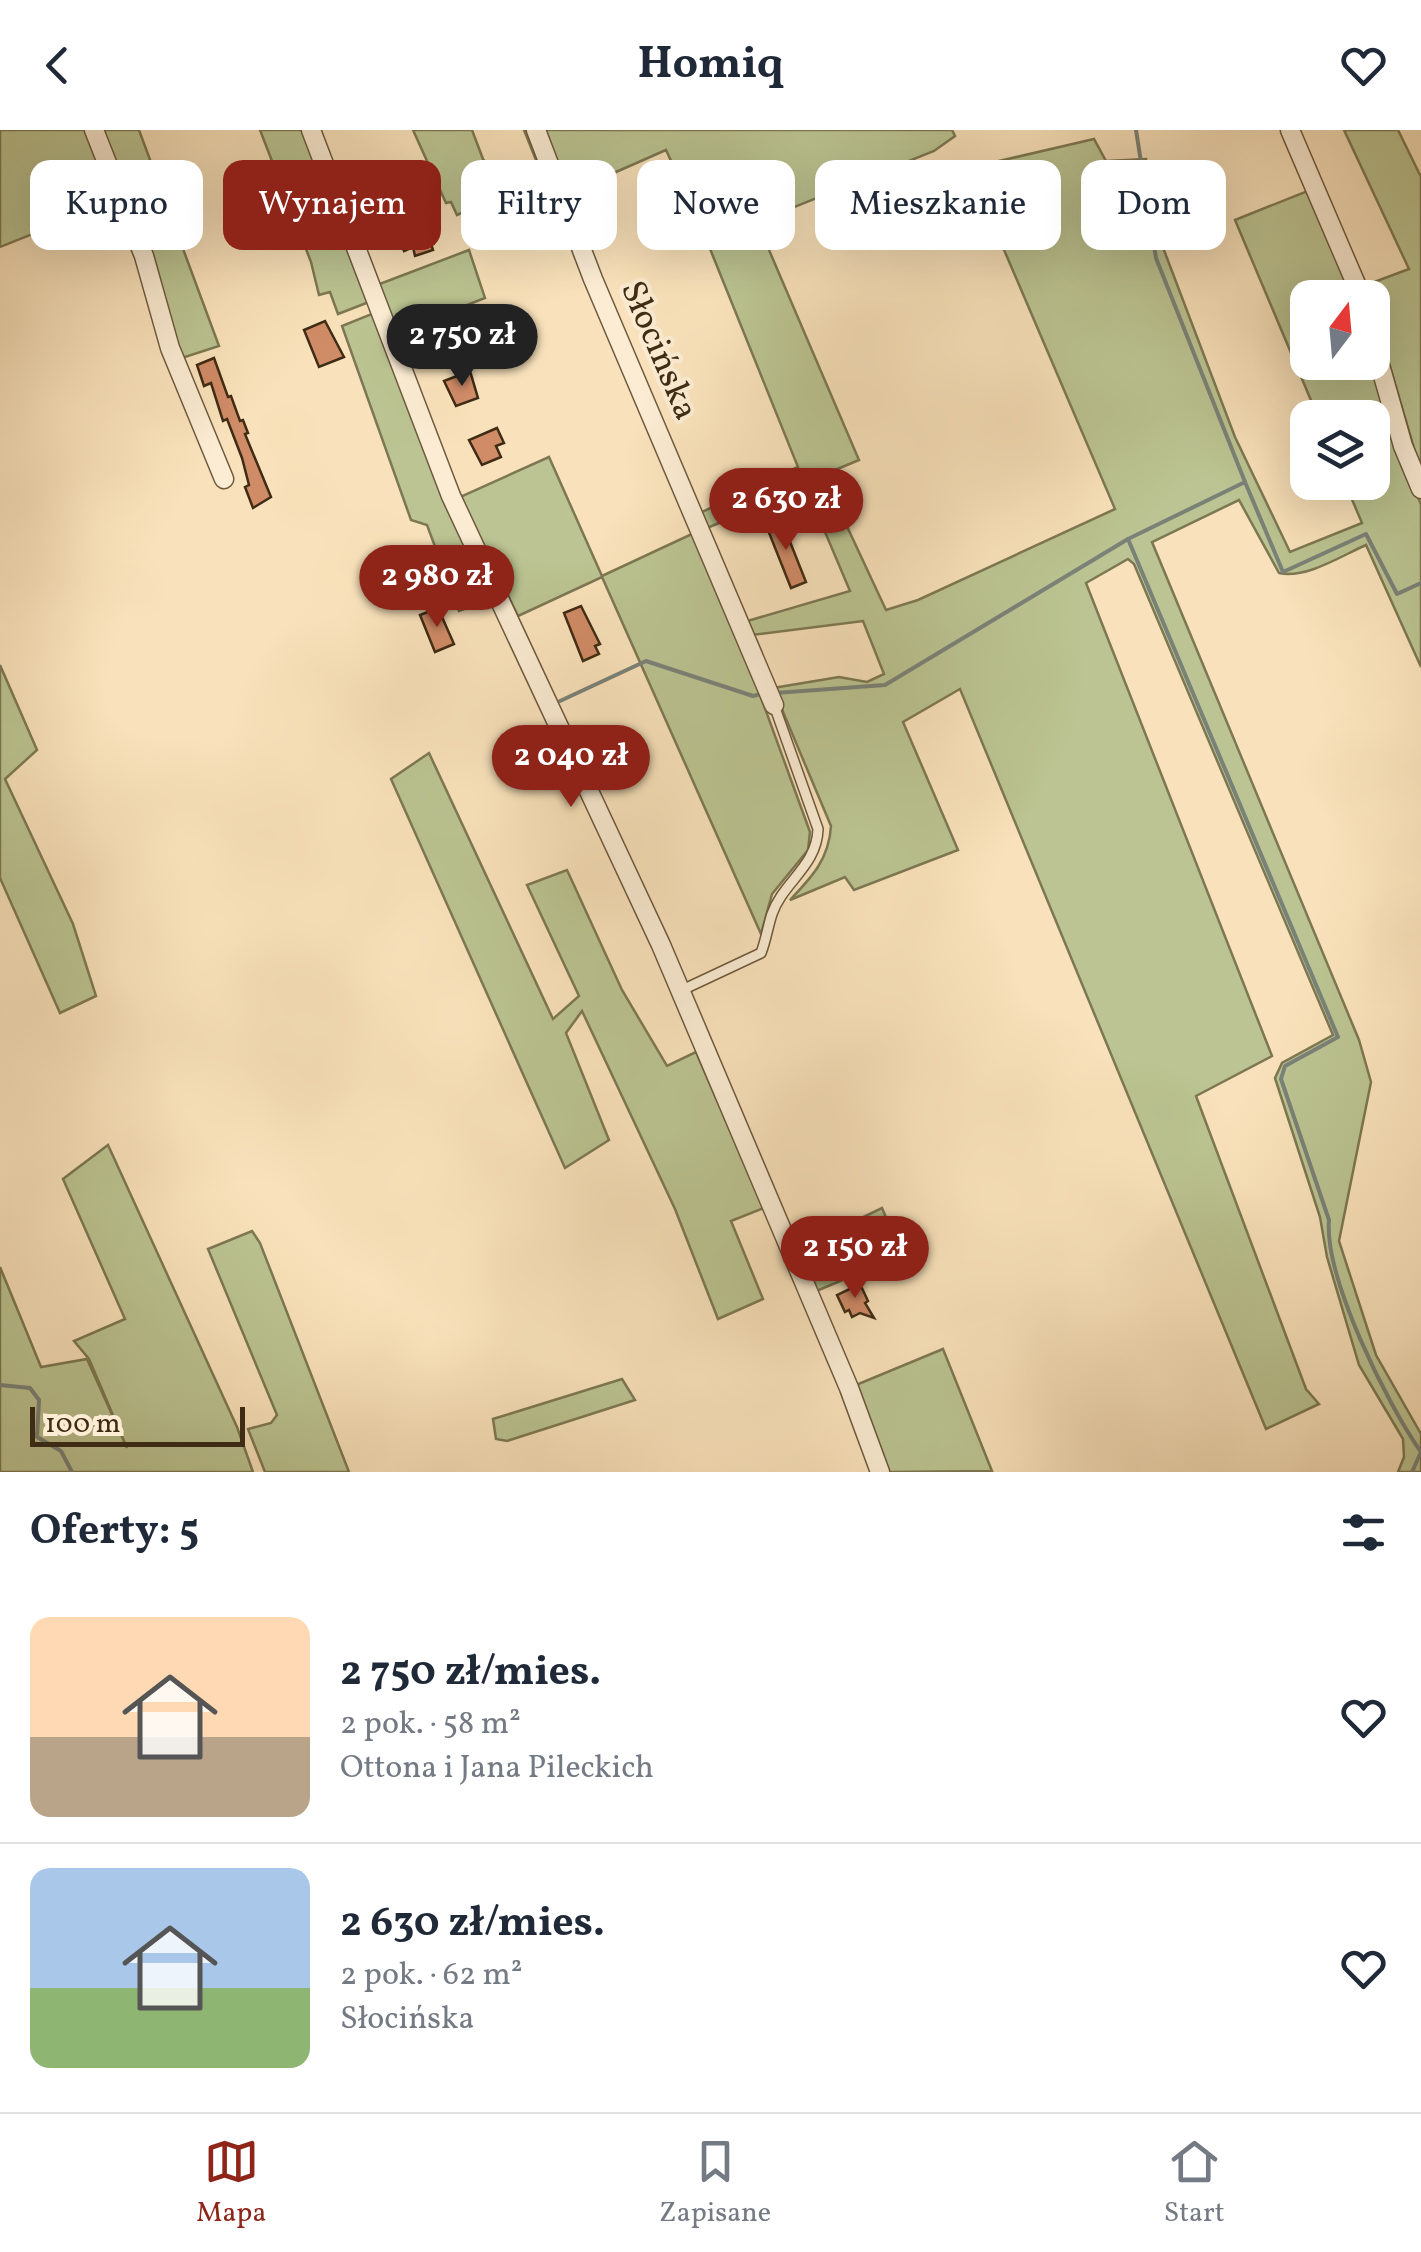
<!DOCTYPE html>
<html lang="pl">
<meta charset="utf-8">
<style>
body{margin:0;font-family:Vollkorn,serif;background:#f6f6f7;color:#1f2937;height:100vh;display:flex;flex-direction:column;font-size:38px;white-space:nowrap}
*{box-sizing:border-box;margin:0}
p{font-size:32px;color:#747a83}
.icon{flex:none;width:55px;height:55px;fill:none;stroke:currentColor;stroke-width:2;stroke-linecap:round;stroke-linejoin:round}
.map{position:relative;height:1342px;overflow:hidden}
.drawer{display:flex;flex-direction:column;background:#fff;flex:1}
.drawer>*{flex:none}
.hud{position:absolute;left:30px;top:30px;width:1362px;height:90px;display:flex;gap:20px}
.needle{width:65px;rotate:16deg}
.buttons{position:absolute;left:1290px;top:150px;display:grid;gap:20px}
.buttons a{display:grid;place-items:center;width:100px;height:100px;border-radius:20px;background:#fff;box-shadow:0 10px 40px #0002;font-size:50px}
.scale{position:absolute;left:30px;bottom:25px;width:215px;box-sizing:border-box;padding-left:10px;border:5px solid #3f2c14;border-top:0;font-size:28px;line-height:35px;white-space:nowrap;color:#3f2c14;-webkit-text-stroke:8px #fbecd3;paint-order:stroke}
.price{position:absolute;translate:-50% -85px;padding:0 22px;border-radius:35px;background:#8f2418;color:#fff;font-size:32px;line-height:65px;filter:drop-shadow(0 2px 5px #0008)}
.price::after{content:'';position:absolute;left:50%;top:60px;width:30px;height:22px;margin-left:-15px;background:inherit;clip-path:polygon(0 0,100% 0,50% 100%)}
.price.current{background:#222;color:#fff}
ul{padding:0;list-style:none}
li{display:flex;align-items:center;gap:30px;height:250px;padding:0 30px}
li+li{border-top:2px solid #e0e1e3}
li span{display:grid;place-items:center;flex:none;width:280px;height:200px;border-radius:20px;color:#555}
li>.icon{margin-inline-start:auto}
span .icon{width:120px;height:120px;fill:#fffc;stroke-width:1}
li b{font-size:42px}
h2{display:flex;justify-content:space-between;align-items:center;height:120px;padding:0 30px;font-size:42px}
.tag{padding:0 35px;border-radius:20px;background:#fff;box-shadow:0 10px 40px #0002;font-size:35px;line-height:90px}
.tag.current{background:#8f2418;color:#fff}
header{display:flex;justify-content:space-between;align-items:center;height:130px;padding:0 30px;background:#fff;font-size:45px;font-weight:700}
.tab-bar{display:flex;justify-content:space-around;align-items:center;height:140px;border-top:2px solid #e0e1e3;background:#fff;font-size:28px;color:#747a83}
.tab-bar a{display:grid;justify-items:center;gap:5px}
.tab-bar .current{color:#8f2418}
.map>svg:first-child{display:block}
.green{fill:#bbc492;stroke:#7d7853;stroke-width:2.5}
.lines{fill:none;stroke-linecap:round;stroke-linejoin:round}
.stream{stroke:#7a8278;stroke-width:4}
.building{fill:#d08b67;stroke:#3f2c14;stroke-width:2.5}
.lane-casing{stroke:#6e5a3e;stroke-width:12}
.street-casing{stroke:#6e5a3e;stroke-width:21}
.lane{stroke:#fbecd3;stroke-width:9}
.street{stroke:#fbecd3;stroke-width:18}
.labels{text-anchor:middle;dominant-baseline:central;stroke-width:8;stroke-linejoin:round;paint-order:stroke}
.street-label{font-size:35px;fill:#3f2c14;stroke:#fbecd3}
</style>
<header><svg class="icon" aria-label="back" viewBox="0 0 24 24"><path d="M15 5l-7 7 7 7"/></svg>Homiq<svg class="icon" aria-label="heart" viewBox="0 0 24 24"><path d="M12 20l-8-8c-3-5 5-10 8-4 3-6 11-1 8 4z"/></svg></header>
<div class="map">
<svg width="1421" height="1342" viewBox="0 0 1421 1342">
<rect width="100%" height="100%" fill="#f9e2bb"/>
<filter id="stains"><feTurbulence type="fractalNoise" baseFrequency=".002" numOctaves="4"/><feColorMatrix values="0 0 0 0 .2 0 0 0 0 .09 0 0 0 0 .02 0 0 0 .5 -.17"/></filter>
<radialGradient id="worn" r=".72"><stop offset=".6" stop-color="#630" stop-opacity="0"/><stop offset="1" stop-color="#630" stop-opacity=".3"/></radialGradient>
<!-- green -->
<g class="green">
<path d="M 0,0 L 85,0 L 113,72 L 0,117 Z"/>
<path d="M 99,0 L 139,0 L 219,216 L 182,228 Z"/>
<path d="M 260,0 L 303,0 L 369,172 L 338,184 L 330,162 L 319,165 L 311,132 Z"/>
<path d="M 413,0 L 472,0 L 483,29 L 502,52 L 538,35 L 524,0 L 531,0 L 544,39 L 529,53 L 457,85 L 451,72 L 446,73 Z"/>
<path d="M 541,0 L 952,0 L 955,6 L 934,21 L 757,92 L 859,330 L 823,345 L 886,480 L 918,470 L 1115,379 L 969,38 L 1094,9 L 1106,31 L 1146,29 L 1159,107 L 1235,307 L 1290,422 L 1362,393 L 1345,353 L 1372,352 L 1372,288 L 1318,287 L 1235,90 L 1310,60 L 1355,167 L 1308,168 L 1308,232 L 1372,233 L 1397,320 L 1421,374 L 1421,537 L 1366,415 C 1341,426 1306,449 1279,443 L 1239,370 L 1152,412 L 1359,910 L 1371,952 L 1339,1111 L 1376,1225 L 1421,1304 L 1421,1342 L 1398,1342 L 1404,1327 L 1403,1309 L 1359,1235 L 1327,1127 L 1320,1087 L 1275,948 L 1282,933 L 1333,905 L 1134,434 L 1128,429 L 1086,453 L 1272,926 L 1196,966 L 1306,1259 L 1319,1274 L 1266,1299 L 960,559 L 903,592 L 958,720 L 854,760 L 845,747 L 790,770 C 812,747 829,729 831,696 L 773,558 L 839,547 L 867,552 L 884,544 L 863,491 L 752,505 L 744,492 L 850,461 L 806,357 L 707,398 L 702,382 L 798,337 L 698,89 L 666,20 L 566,64 Z"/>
<path d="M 1344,0 L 1398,0 L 1421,47 L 1421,342 L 1366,155 L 1409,139 Z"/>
<path d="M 469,120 L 485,168 L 396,203 L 377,155 Z"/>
<path d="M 374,183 L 494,468 L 459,481 L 427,395 L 411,390 L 342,196 Z"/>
<path d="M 549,327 L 602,446 L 694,403 L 747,529 L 810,702 L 808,720 L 772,764 L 761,804 L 602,447 L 518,486 L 460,367 Z"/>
<path d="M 0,535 L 37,620 L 5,649 L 73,794 L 96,866 L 60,883 L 0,748 Z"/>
<path d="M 429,623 L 553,889 L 579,866 L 527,755 L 567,740 L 622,860 L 667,936 L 696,922 L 764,1078 L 731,1091 L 763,1169 L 718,1189 L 675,1079 L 582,881 L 566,903 L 609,1010 L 565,1038 L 391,649 Z"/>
<path d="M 108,1015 L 237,1297 L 253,1342 L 0,1342 L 0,1137 L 41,1237 L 87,1229 L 127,1318 L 89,1229 L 74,1211 L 125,1189 L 63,1049 Z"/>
<path d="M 882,1078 L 902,1125 L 814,1162 L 797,1119 Z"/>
<path d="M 252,1101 L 260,1113 L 349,1342 L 265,1342 L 248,1299 L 271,1293 L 277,1285 L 208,1119 Z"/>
<path d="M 943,1219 L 992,1341 L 889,1342 L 856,1255 Z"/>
<path d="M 622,1249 L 635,1270 L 507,1311 L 496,1309 L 493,1289 Z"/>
</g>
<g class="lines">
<!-- stream -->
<g class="stream">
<path d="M 1136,0 L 1156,128 L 1245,352 L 1128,409 L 1338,907 L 1285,936 L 1281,949 L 1329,1090 C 1324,1147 1387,1274 1421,1322 L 1412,1342"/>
<path d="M 1245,352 L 1283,442 L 1366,404 L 1397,464 L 1421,453"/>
<path d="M 775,563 L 885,555 L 1128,409"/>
<path d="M 560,571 L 646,531 L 753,566 L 761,564"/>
<path d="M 0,1255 L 30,1258 L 39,1270 L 37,1307 L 61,1321 L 72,1342"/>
</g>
</g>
<!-- building -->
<g class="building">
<path d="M 546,60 L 553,78 L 549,88 L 525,93 L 521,73 Z"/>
<path d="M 431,94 L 436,108 L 430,111 L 433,120 L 415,126 L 413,117 L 404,121 L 398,107 Z"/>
<path d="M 325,191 L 344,227 L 319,237 L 304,200 Z"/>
<path d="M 454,193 L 465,218 L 447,226 L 436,201 Z"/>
<path d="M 214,228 L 228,267 L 231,266 L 240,291 L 243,290 L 248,303 L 245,304 L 271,367 L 253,378 L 245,357 L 249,355 L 242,328 L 227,289 L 223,291 L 211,253 L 204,256 L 197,235 Z"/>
<path d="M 470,241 L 478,268 L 456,276 L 444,251 Z"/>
<path d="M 497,298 L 504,313 L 496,316 L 501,327 L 482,335 L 469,310 Z"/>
<path d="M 781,389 L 806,452 L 791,458 L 766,395 Z"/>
<path d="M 581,476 L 600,514 L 595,516 L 599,524 L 583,531 L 564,483 Z"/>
<path d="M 438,478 L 454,514 L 435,522 L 420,485 Z"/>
<path d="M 860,1154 L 868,1171 L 865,1173 L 874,1188 L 860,1183 L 852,1187 L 849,1180 L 845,1182 L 837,1165 Z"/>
</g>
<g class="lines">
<!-- lane casing -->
<g class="lane-casing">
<path id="lane" d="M 680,861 L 761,823 C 766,810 768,796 772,784 C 783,752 817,736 818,699 L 774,575"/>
</g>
<!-- street casing -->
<g class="street-casing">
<g id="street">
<path d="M 94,0 L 144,126 L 170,218 L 224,349"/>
<path d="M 311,0 L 451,366 L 661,815 L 849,1258 L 880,1342"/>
<path d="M 536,0 L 593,149 L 774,575"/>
<path d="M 1290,0 L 1362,168"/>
<path d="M 1372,207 L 1403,316 L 1421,359"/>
</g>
</g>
<!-- lane -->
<use href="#lane" class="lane"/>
<!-- street -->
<use href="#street" class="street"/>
</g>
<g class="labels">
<!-- street labels -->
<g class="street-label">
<text transform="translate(658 221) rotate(67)">Słocińska</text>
</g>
</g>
<rect width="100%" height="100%" filter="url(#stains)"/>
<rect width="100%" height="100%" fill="url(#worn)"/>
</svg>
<div class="buttons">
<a><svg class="needle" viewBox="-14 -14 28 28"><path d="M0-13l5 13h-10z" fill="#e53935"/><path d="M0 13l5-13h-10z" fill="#747a83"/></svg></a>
<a><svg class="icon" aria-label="layers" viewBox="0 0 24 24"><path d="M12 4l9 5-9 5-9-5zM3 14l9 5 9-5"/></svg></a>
</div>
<div class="scale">100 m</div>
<b class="price current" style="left:462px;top:259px">2 750 zł</b>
<b class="price" style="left:786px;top:423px">2 630 zł</b>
<b class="price" style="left:437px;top:500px">2 980 zł</b>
<b class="price" style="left:571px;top:680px">2 040 zł</b>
<b class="price" style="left:855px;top:1171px">2 150 zł</b>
<div class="hud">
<a class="tag">Kupno</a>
<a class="tag current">Wynajem</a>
<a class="tag">Filtry</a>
<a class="tag">Nowe</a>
<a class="tag">Mieszkanie</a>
<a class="tag">Dom</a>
</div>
</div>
<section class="drawer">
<h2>Oferty: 5<svg class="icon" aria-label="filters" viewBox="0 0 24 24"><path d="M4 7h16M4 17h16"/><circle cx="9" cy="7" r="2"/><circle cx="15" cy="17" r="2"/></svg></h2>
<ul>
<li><span style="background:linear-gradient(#ffd9b3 60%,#b9a48a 0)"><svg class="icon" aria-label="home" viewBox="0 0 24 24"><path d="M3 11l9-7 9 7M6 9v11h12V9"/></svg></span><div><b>2 750 zł/mies.</b><p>2 pok. · 58 m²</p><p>Ottona i Jana Pileckich</p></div><svg class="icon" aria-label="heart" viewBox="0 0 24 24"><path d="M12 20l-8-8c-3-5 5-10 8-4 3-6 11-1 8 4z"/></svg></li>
<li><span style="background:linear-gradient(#a9c7e8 60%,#8fb573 0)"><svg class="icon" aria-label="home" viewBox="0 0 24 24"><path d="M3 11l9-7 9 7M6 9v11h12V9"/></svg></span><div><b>2 630 zł/mies.</b><p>2 pok. · 62 m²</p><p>Słocińska</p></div><svg class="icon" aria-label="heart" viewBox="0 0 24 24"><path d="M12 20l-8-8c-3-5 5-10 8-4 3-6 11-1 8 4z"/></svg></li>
</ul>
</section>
<nav class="tab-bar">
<a class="current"><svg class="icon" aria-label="map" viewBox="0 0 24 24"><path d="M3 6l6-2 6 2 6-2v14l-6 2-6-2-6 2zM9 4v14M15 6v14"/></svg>Mapa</a>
<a><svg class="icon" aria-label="saved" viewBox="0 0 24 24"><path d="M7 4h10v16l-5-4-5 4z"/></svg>Zapisane</a>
<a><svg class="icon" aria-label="home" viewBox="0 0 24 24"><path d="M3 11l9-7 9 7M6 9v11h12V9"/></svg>Start</a>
</nav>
